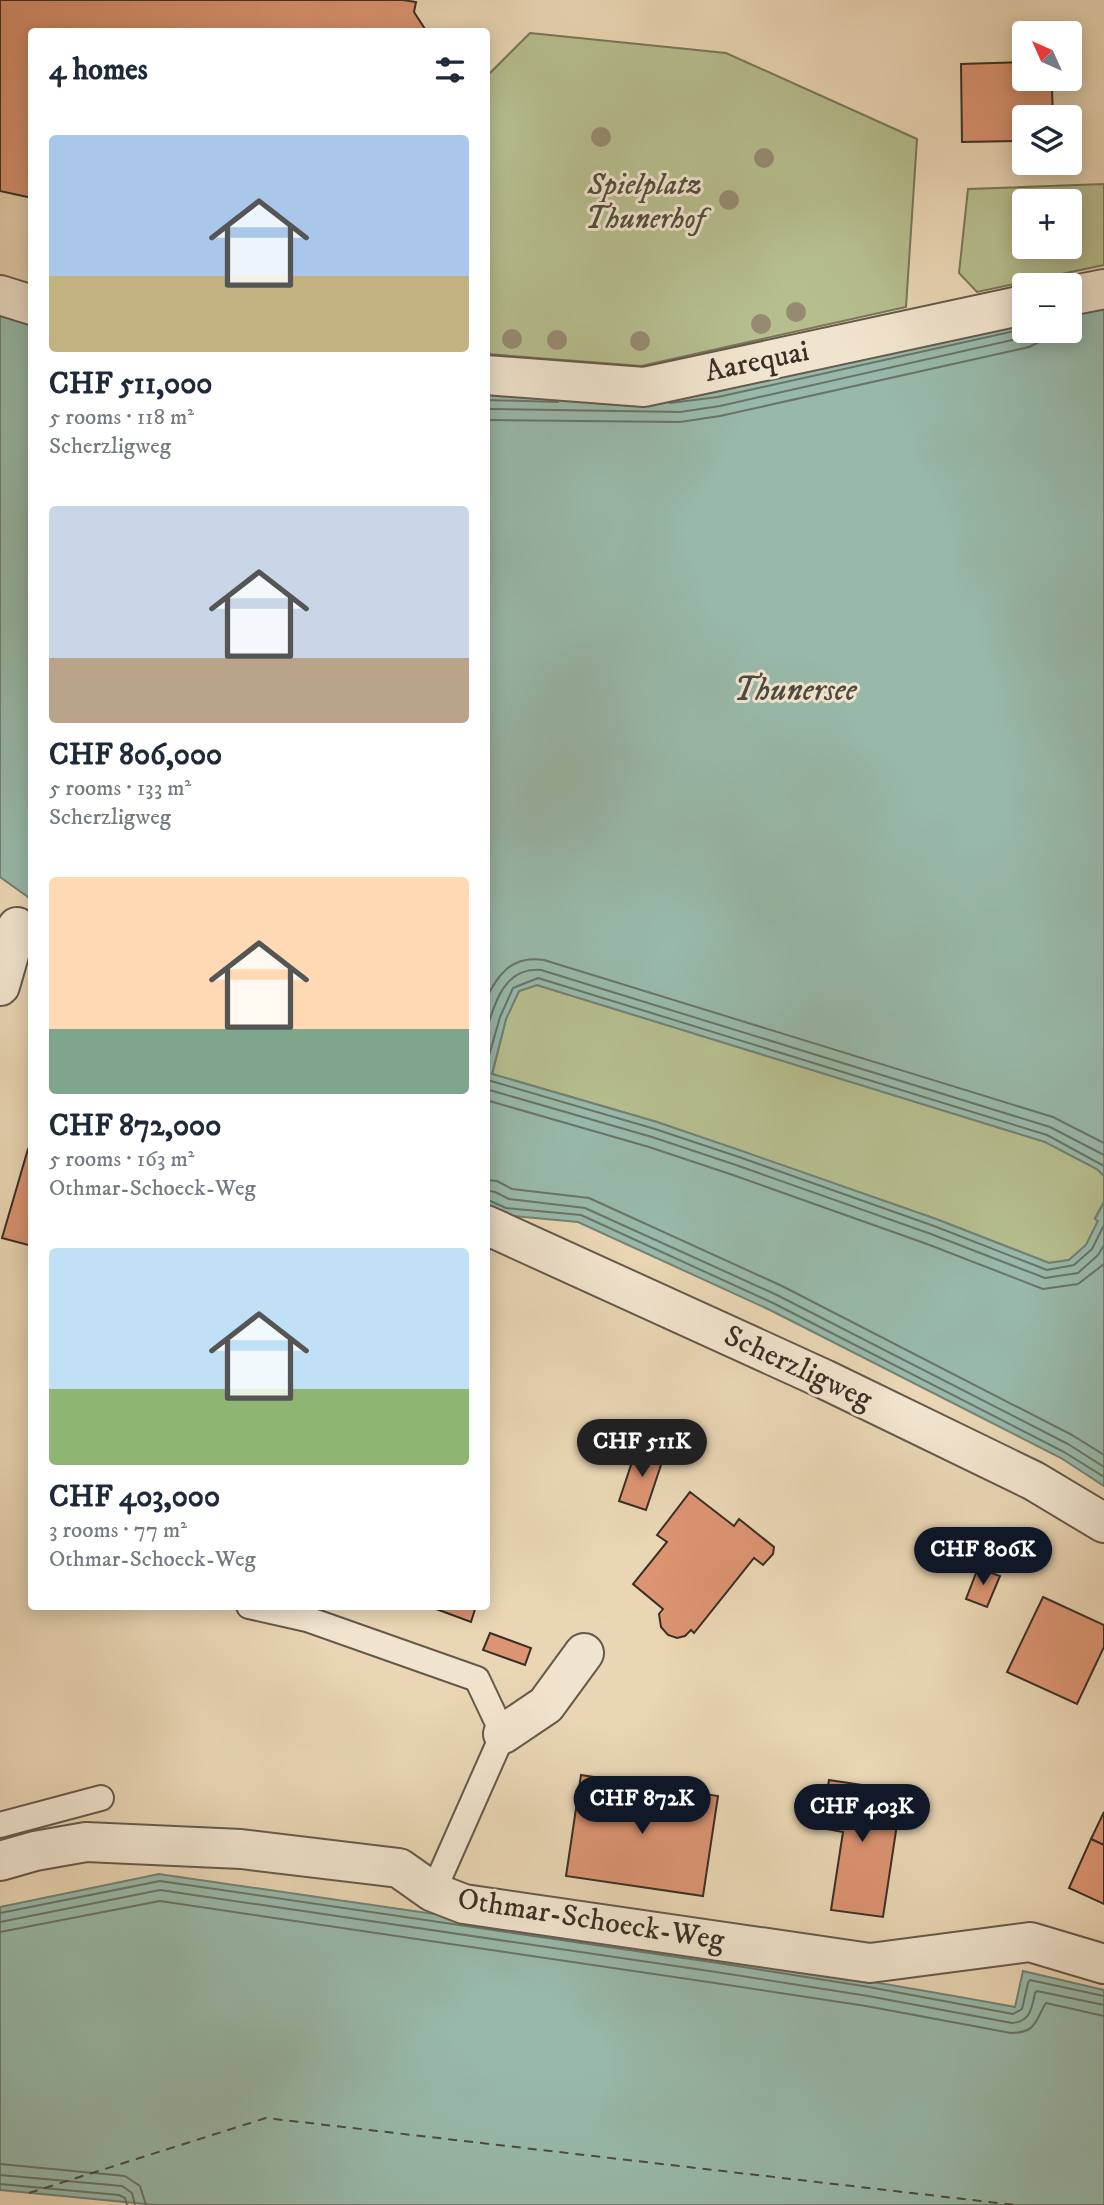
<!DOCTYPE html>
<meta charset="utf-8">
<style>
body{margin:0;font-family:"IM FELL DW Pica",serif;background:#f2f2f3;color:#1f2937;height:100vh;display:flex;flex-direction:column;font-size:26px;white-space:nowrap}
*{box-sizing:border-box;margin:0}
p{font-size:23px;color:#747a83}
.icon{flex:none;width:38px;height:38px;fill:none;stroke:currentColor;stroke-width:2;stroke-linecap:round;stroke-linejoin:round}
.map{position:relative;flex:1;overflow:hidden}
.panel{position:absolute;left:28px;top:28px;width:462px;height:1582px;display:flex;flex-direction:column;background:#fff;border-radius:7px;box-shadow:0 4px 18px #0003}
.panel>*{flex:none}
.needle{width:46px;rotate:315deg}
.tools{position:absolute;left:1012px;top:21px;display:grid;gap:14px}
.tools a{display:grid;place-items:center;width:70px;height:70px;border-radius:7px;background:#fff;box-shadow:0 4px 18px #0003;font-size:35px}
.price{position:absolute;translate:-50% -60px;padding:0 16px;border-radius:24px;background:#111827;color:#fff;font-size:23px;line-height:46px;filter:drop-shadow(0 2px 4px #0008)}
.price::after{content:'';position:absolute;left:50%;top:42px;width:21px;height:16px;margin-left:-10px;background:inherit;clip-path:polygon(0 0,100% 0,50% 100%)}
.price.current{background:#222;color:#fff}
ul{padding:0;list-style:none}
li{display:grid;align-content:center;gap:14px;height:371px;padding:0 21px}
li span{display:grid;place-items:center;height:217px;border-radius:7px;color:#555}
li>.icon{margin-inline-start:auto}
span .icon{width:126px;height:126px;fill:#fffc;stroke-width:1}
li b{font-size:30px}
h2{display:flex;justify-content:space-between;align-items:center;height:84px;padding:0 21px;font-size:30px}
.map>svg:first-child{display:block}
.green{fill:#b6be8e;stroke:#77775a;stroke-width:2;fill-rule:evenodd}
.water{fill:#98b9aa;stroke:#728275;stroke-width:2}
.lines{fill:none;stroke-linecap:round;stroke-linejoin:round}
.shore{stroke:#687468;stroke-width:2}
.ferry{stroke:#4b4b40;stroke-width:2;stroke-dasharray:9 7;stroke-linecap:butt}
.building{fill:#dc9472;stroke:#383026;stroke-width:2}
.lane-casing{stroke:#645a4a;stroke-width:28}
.street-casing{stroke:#645a4a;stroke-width:42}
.lane{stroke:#f1e4ce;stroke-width:24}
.street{stroke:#f1e4ce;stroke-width:38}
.tree{fill:#968a71}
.labels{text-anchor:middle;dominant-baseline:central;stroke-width:6;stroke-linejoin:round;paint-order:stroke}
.park-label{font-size:30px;font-style:italic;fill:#514c3b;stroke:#f1e4ce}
.street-label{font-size:30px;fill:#383026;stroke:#f1e4ce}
.water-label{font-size:32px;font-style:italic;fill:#4b4b40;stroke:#f1e4ce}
</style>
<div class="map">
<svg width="1104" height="2205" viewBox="0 0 1104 2205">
<rect width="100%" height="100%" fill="#ead6b4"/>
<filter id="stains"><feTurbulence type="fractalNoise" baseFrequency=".00286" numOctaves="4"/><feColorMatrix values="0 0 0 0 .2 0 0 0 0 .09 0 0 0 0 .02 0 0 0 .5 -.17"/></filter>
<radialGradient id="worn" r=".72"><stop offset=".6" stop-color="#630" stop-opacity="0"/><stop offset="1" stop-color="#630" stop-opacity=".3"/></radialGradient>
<!-- green -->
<g class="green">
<path d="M 530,33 L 726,53 L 917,139 L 906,307 L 641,366 L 487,354 L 487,76 Z"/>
<path d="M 1104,184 L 1104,265 L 977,292 L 959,273 L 968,189 ZM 1069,201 L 1069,247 L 1024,247 L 1024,201 Z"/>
<path d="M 537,985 L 1046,1142 L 1097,1169 L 1104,1176 L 1104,1202 L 1095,1218 L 1098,1221 L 1086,1245 L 1069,1260 L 1049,1263 L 936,1219 L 657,1122 L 492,1074 L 506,1019 L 519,991 Z"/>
</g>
<!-- water -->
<g class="water">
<path d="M 1104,304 L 1104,1176 L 1097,1169 L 1045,1142 L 537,985 L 519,991 L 506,1019 L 492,1074 L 657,1122 L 742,1151 L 936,1219 L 1049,1263 L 1069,1260 L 1086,1245 L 1098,1221 L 1095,1219 L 1104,1202 L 1104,1486 L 1061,1458 L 770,1310 L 578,1222 L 503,1215 L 487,1205 L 486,394 L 1024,322 L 1024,331 L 1069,331 L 1069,312 Z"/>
<path d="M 0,313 L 31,325 L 31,899 L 0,877 Z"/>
<path d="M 159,1874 C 445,1916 731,1955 1015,2007 L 1023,1971 L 1104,1990 L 1104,2205 L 156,2205 L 0,2190 L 0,1907 Z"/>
</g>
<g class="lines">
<!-- shore -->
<g class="shore">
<path d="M 486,400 L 558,402"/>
<path d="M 670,403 L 718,397 L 1024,329"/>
<path d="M 486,409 L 680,412 L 720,406 L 1026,337 L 1036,331"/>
<path d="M 486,420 L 680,422 L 720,416 L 1029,347 L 1041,341 L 1048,331"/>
<path d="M 486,999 C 498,974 512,955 544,960 L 1053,1117 L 1104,1143"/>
<path d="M 486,1032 C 494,1004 504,967 541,970 L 1050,1127 L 1104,1155"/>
<path d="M 486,1066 L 500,1017 L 513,988 L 538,978 L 1047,1135 L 1104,1166"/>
<path d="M 486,1078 L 491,1081 L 655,1129 L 739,1157 L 934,1226 L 1047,1270 L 1074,1265 L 1092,1249 L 1104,1225"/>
<path d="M 486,1089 L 652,1137 L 736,1165 L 931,1234 L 1045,1278 L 1078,1273 L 1098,1255 L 1104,1245"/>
<path d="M 486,1100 L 649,1147 L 733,1175 L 927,1244 L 1043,1289 L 1078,1284 L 1104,1264"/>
<path d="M 486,1180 L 497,1181 L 512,1189 L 589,1198 L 782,1286 L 1072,1435 L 1104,1455"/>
<path d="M 486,1190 L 495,1192 L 509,1199 L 585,1208 L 777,1295 L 1068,1444 L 1104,1467"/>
<path d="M 486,1199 L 506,1208 L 581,1215 L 773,1303 L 1064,1452 L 1104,1477"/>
<path d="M 0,1913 L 160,1881 L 718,1963 L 869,1987 L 1013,2014 L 1022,2009 L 1028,1983 L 1030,1980 L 1104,1996"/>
<path d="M 0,1922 L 160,1890 L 716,1972 L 868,1996 L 1012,2023 C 1030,2022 1032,2008 1035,1993 L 1037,1991 L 1104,2005"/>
<path d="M 0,1932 L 160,1901 L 715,1983 L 866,2006 L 1011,2033 C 1037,2033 1035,2020 1046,2003 L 1104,2016"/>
<path d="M 0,2164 L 125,2176 L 140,2186 L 146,2205"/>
<path d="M 0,2175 L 122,2186 L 132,2193 L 135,2205"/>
<path d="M 0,2184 L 119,2195 L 125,2198 L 127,2205"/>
</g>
<!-- ferry -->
<path class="ferry" d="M 29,2193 L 266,2118 L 1015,2205"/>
</g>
<!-- building -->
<g class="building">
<path d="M 0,0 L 403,0 L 416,2 L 414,12 L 427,32 L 32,32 L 32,198 L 0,191 Z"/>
<path d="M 1024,62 L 1024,79 L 1032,79 L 1032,89 L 1052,89 L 1053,117 L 1024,117 L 1024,141 L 962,142 L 961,64 Z"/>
<path d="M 28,1149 L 32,1150 L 32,1246 L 2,1238 Z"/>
<path d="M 637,1447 L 664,1456 L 646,1510 L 619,1501 Z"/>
<path d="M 690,1492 L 734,1526 L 739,1519 L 774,1547 L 773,1554 L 763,1565 L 754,1558 L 694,1633 L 691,1630 L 685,1636 L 677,1638 L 668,1635 L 661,1627 L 659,1614 L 663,1609 L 633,1584 L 667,1542 L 657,1535 Z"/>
<path d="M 978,1568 L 1000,1576 L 987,1607 L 966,1599 Z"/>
<path d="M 1043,1597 L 1104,1625 L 1104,1647 L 1077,1704 L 1007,1672 Z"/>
<path d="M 428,1606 L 476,1606 L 471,1622 Z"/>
<path d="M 490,1633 L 531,1648 L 525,1665 L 483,1650 Z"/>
<path d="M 581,1775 L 718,1796 L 703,1896 L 566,1876 Z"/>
<path d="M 829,1780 L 902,1791 L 883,1917 L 831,1910 L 843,1832 L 821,1828 Z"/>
<path d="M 1104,1812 L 1104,1845 L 1091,1839 Z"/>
<path d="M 1091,1839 L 1104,1845 L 1104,1904 L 1069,1888 Z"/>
</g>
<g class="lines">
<!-- lane casing -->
<g class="lane-casing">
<g id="lane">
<path d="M 249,1606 L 307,1619 L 477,1679 L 503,1734 L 433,1892"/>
<path d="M 0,1825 L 101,1798"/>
</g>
</g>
<!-- street casing -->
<g class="street-casing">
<g id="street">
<path d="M 0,295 L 32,305"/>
<path d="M 1069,296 L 1104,289"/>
<path d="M 486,375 L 644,387 L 1024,305"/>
<path d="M 0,986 L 17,927"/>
<path d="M 486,1225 L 824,1379 L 1034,1481 L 1104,1523"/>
<path d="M 503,1734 L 546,1705 L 584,1653"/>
<path d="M 0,1861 L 35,1851 L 86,1842 L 241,1849 L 399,1868 L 433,1892 L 464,1904 L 870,1963 L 1030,1942 L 1104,1964"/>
</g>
</g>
<!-- lane -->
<use href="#lane" class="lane"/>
<!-- street -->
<use href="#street" class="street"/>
</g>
<!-- trees -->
<g class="tree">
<circle cx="601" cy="137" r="10"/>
<circle cx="764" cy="158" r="10"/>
<circle cx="729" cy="200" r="10"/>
<circle cx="796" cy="312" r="10"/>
<circle cx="761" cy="324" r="10"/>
<circle cx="512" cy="339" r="10"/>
<circle cx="557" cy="340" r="10"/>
<circle cx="640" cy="341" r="10"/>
</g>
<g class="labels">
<!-- park labels -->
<g class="park-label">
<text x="645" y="185">Spielplatz<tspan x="645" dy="34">Thunerhof</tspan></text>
</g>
<!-- street labels -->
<g class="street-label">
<text transform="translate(757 362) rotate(-12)">Aarequai</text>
<text transform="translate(798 1368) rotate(25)">Scherzligweg</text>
<text transform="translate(591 1920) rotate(9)">Othmar-Schoeck-Weg</text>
</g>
<!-- water labels -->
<g class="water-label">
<text x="795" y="691">Thunersee</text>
</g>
</g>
<rect width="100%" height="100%" filter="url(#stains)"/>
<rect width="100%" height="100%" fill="url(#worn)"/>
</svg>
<div class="tools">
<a><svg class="needle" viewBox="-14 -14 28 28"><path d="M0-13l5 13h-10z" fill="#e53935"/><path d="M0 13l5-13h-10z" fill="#747a83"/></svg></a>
<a><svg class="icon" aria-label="layers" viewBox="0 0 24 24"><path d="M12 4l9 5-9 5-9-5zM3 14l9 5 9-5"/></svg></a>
<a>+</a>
<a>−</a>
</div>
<b class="price current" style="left:642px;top:1479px">CHF 511K</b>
<b class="price" style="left:983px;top:1587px">CHF 806K</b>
<b class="price" style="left:642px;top:1836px">CHF 872K</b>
<b class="price" style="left:862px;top:1844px">CHF 403K</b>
<section class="panel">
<h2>4 homes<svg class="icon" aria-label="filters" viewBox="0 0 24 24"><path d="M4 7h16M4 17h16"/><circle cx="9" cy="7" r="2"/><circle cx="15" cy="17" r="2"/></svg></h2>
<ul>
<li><span style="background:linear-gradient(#a9c7e8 65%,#c2b280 0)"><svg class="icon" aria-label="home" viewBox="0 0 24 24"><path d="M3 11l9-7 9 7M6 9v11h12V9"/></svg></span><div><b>CHF 511,000</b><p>5 rooms · 118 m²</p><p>Scherzligweg</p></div></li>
<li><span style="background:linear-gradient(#c9d6e8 70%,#b9a48a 0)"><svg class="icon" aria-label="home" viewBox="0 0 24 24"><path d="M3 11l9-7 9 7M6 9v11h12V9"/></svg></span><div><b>CHF 806,000</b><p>5 rooms · 133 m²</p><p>Scherzligweg</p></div></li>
<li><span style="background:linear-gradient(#ffd9b3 70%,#7fa58c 0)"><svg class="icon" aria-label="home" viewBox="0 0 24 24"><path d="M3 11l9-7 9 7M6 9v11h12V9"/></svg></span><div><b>CHF 872,000</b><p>5 rooms · 163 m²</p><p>Othmar-Schoeck-Weg</p></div></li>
<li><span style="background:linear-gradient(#bfe0f5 65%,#8fb573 0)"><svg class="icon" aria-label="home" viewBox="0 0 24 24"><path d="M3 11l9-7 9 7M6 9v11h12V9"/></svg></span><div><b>CHF 403,000</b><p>3 rooms · 77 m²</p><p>Othmar-Schoeck-Weg</p></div></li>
</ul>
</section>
</div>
